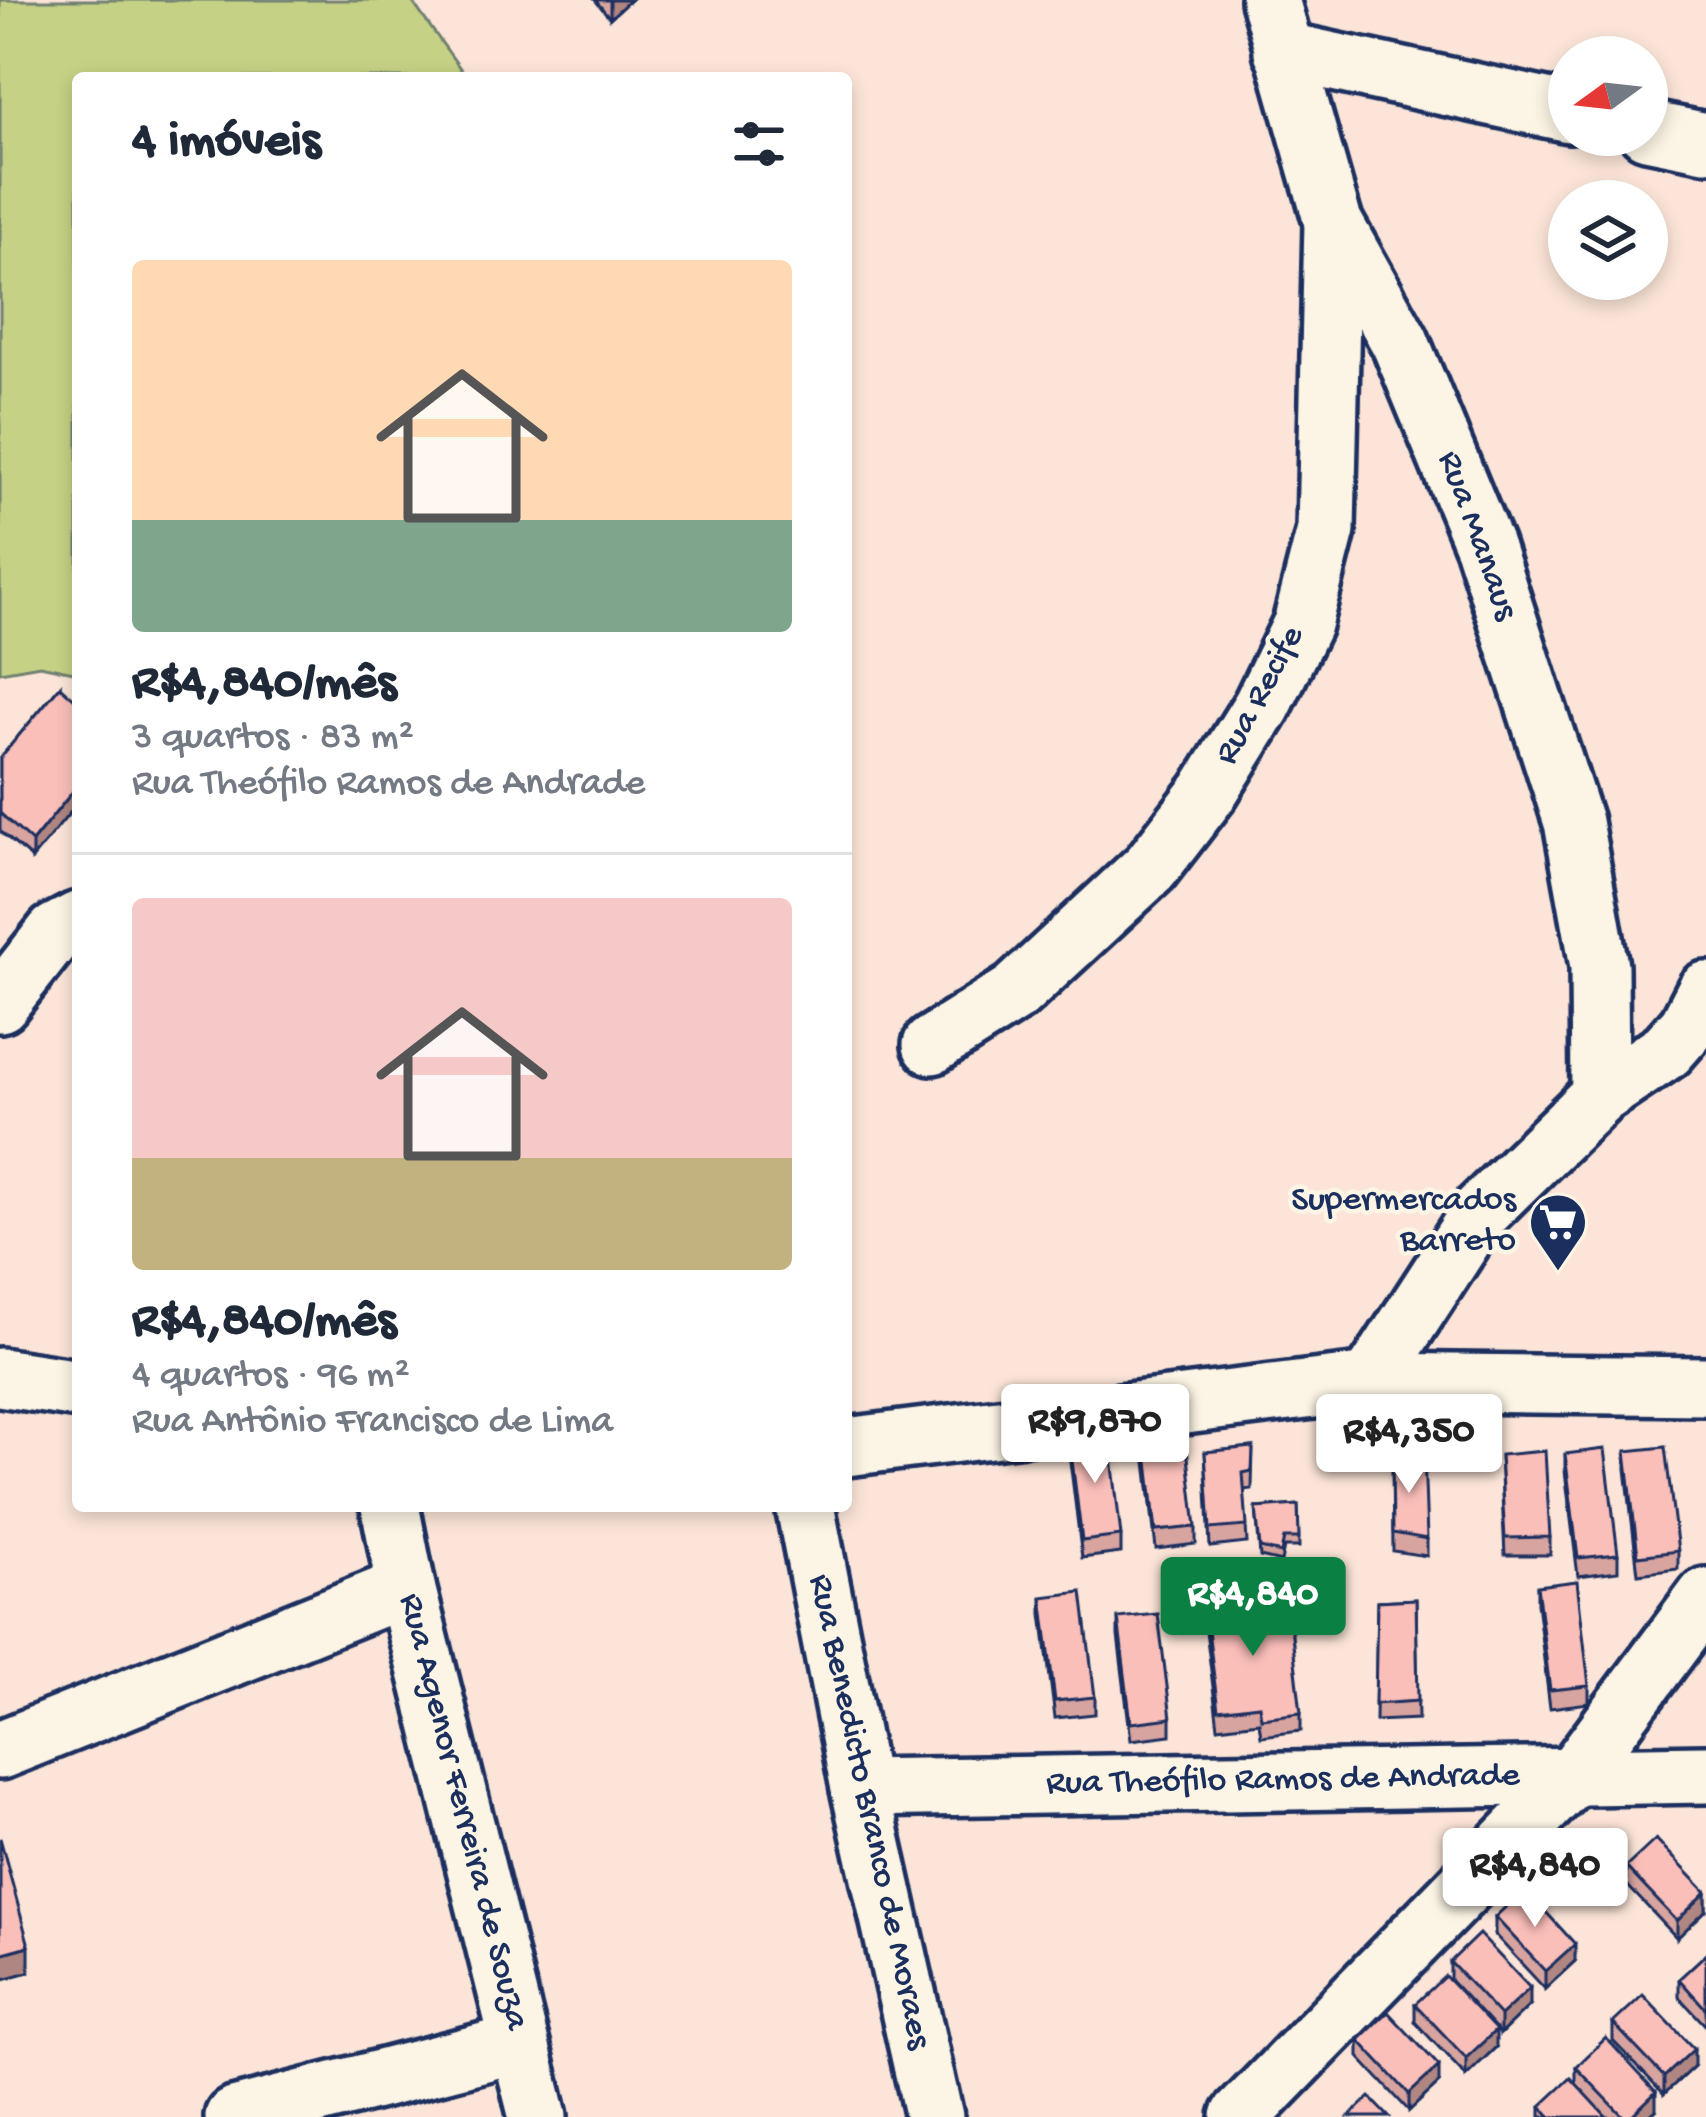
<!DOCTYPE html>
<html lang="pt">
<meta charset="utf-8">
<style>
body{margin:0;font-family:"Gochi Hand",sans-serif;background:#f6f6f7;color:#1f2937;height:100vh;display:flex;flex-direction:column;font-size:45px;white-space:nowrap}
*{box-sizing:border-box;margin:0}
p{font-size:39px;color:#747a83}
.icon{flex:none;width:66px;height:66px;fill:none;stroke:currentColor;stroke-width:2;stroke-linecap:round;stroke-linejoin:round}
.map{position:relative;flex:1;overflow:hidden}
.drawer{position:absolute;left:72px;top:72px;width:780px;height:1440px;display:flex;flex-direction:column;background:#fff;border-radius:12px;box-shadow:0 6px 18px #0003}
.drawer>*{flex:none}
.needle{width:78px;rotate:255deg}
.buttons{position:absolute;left:1548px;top:36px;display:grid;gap:24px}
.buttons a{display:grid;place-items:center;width:120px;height:120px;border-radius:50%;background:#fff;box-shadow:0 6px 18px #0003;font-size:60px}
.price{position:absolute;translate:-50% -102px;padding:0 27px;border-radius:12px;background:#fff;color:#222;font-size:39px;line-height:78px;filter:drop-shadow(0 3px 6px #0008)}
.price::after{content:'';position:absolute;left:50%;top:72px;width:36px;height:27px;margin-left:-18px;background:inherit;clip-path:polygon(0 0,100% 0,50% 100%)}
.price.active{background:#0b8043;color:#fff}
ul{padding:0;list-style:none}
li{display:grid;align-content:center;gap:24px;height:636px;padding:0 60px}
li+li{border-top:3px solid #e0e1e3}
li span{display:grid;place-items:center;height:372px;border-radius:12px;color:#555}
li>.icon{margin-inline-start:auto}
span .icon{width:216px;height:216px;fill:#fffc;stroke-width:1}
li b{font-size:51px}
h2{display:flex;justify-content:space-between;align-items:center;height:144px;padding:0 60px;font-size:51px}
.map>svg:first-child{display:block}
.green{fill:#c5d184;stroke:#708071;stroke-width:3}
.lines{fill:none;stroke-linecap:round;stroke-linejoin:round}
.minor-casing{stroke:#1b2f5e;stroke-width:66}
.minor{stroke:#fcf5e5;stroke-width:57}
.wall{fill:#d8a4a0;stroke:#1b2f5e;stroke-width:3}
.shaded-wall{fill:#b08682;stroke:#1b2f5e;stroke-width:3}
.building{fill:#fbbfba;stroke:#1b2f5e;stroke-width:3}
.labels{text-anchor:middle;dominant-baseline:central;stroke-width:9;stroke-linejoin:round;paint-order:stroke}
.street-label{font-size:36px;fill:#1b2f5e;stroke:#fcf5e5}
.poi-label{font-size:36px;fill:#1b2f5e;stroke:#fcf5e5;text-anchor:end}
</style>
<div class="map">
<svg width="1706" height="2117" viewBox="0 0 1706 2117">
<rect width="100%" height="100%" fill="#fce5d8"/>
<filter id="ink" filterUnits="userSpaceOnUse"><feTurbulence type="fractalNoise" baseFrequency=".00833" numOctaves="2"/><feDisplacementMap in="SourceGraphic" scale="24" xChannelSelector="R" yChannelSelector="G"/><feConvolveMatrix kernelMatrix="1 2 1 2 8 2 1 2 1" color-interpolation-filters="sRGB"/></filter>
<g filter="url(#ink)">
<!-- green -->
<path class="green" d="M 0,0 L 411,0 L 467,78 L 78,78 L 78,673 L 40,665 L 0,672 Z"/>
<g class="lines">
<!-- minor casing -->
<g class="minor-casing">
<g id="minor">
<path d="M 1270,0 L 1333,222 L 1400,342 L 1484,546 L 1573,822 L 1599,966 L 1600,1095"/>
<path d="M 1283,51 L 1569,113"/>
<path d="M 1647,130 L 1706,142"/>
<path d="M 0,1003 L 55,933 L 78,921"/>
<path d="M 932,1045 L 1016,992 L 1150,868 L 1208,793 L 1262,706 L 1302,624 L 1326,530 L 1333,222"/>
<path d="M 0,1377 L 78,1389"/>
<path d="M 1370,1382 L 1481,1211 L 1600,1095 L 1667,1050 L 1688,1026 L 1706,991"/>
<path d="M 846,1447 L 1370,1382 L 1706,1386"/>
<path d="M 390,1506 L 406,1587 L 538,2117"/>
<path d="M 805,1506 L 860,1788 L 934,2117"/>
<path d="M 0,1750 L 406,1587"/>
<path d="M 860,1788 L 1706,1774"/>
<path d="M 234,2117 L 519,2043"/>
<path d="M 1240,2117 L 1574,1775 L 1706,1597"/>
</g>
</g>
<!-- minor -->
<use href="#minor" class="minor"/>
</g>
<!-- wall -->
<g class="wall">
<path d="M 595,0 L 630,0 L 610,18 Z"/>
<path d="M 60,686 L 32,859 L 0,831 L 0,758 Z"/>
<path d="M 1144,1427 L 1196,1527 L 1196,1544 L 1156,1549 L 1144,1444 Z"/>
<path d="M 1069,1436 L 1121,1536 L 1121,1553 L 1082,1558 L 1069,1453 Z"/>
<path d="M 1253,1447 L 1252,1489 L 1244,1490 L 1247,1543 L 1210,1547 L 1205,1452 Z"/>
<path d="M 1626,1451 L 1678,1551 L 1678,1569 L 1638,1574 L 1626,1469 Z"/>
<path d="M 1565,1454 L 1618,1554 L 1618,1571 L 1578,1576 L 1565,1471 Z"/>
<path d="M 1392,1455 L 1427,1539 L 1427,1556 L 1393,1551 Z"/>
<path d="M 1500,1455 L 1550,1537 L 1550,1555 L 1505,1555 Z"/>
<path d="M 1298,1505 L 1299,1547 L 1284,1547 L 1281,1562 L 1260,1557 L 1256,1508 Z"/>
<path d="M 1537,1586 L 1589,1686 L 1589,1703 L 1550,1708 L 1537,1603 Z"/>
<path d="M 1042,1597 L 1095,1697 L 1095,1714 L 1055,1718 L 1042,1614 Z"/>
<path d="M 1416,1599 L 1418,1719 L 1375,1721 L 1377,1601 Z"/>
<path d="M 1205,1605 L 1247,1614 L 1301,1713 L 1301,1731 L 1261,1736 L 1259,1722 L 1218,1727 L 1205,1623 Z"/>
<path d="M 1118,1618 L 1171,1718 L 1171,1735 L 1131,1740 L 1118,1636 Z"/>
<path d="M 1626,1867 L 1706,1892 L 1706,1910 L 1677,1938 L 1626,1884 Z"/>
<path d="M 1495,1917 L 1575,1961 L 1545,1989 L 1495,1935 Z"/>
<path d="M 1706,1954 L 1706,2026 L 1679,1997 L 1679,1979 Z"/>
<path d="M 1450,1962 L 1530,2005 L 1500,2034 L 1450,1980 Z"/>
<path d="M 1415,2004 L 1496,2047 L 1466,2076 L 1415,2022 Z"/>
<path d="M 1613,2023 L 1694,2066 L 1664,2094 L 1613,2041 Z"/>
<path d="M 1359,2040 L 1439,2083 L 1409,2111 L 1359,2057 Z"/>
<path d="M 1576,2067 L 1656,2110 L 1648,2117 L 1541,2117 L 1541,2106 L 1576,2083 Z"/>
</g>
<!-- shaded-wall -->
<g class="shaded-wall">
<path d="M 610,0 L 630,0 L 610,18 Z"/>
<path d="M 78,785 L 78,803 L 32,859 L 32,842 Z"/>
<path d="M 1706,1892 L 1706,1910 L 1677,1938 L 1677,1921 Z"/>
<path d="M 1575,1944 L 1575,1961 L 1545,1989 L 1545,1971 Z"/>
<path d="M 29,1946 L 29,1972 L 0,1980 L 0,1954 Z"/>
<path d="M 1530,1988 L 1530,2005 L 1500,2034 L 1500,2016 Z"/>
<path d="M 1496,2030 L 1496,2047 L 1466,2076 L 1466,2058 Z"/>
<path d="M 1694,2049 L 1694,2066 L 1664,2094 L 1664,2077 Z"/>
<path d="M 1439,2066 L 1439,2083 L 1409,2111 L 1409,2094 Z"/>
<path d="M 1656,2092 L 1656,2110 L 1648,2117 L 1630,2117 Z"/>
</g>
<!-- building -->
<g class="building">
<path d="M 60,686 L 78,702 L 78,785 L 32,842 L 0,813 L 0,758 Z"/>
<path d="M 1184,1422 L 1196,1527 L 1156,1531 L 1144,1427 Z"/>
<path d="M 1109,1431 L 1121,1536 L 1082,1541 L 1069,1436 Z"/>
<path d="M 1253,1447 L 1252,1471 L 1243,1473 L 1247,1526 L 1210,1529 L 1205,1452 Z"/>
<path d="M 1665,1447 L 1678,1551 L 1638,1556 L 1626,1451 Z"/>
<path d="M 1605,1449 L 1618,1554 L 1578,1558 L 1565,1454 Z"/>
<path d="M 1545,1451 L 1550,1537 L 1505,1538 L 1500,1455 Z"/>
<path d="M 1424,1454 L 1427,1539 L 1393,1533 L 1392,1455 Z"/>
<path d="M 1298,1505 L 1299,1538 L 1284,1538 L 1281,1553 L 1260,1548 L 1256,1508 Z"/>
<path d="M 1577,1581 L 1589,1686 L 1550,1690 L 1537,1586 Z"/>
<path d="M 1082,1592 L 1095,1697 L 1055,1701 L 1042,1597 Z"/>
<path d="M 1416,1599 L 1418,1701 L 1375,1704 L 1377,1601 Z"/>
<path d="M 1245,1601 L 1247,1614 L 1289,1609 L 1301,1713 L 1261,1718 L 1259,1705 L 1218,1710 L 1205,1605 Z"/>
<path d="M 1158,1614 L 1171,1718 L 1131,1723 L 1118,1618 Z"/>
<path d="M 0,1838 L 29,1946 L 0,1954 Z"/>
<path d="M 1656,1839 L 1706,1892 L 1677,1921 L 1626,1867 Z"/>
<path d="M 1525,1889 L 1575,1944 L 1545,1971 L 1495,1917 Z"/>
<path d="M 1479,1934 L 1530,1988 L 1500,2016 L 1450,1962 Z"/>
<path d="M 1706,1954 L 1706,2009 L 1679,1979 Z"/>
<path d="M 1445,1976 L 1496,2030 L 1466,2058 L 1415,2004 Z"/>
<path d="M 1643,1995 L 1694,2049 L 1664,2077 L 1613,2023 Z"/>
<path d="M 1388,2012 L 1439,2066 L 1409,2094 L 1359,2040 Z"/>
<path d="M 1606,2038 L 1656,2092 L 1630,2117 L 1624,2117 L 1576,2067 Z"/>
<path d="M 1571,2078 L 1607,2117 L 1551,2117 L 1541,2106 Z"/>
<path d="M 1370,2097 L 1389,2117 L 1349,2117 Z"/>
</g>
</g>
<!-- icons -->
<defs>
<g id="supermarket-pin" transform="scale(3)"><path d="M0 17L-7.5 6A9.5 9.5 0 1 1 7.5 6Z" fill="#1b2f5e" stroke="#fcf5e5"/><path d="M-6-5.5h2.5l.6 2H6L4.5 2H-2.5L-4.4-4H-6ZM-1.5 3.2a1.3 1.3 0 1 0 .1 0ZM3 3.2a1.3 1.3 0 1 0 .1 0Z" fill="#fff"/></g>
</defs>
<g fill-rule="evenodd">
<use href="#supermarket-pin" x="1558" y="1222"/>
</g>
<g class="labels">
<!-- street labels -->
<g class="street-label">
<text transform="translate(1476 536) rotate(70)">Rua Manaus</text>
<text transform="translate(1261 696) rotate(-62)">Rua Recife</text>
<text transform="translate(1283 1781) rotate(-1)">Rua Theófilo Ramos de Andrade</text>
<text transform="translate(462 1812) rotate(76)">Rua Agenor Ferreira de Souza</text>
<text transform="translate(868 1812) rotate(78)">Rua Benedicto Branco de Moraes</text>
</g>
<!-- poi labels -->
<g class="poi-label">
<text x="1516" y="1201">Supermercados<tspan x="1516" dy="41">Barreto</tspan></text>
</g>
</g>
</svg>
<div class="buttons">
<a><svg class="needle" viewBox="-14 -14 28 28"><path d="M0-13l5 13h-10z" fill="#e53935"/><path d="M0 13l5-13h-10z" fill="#747a83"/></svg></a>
<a><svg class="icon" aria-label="layers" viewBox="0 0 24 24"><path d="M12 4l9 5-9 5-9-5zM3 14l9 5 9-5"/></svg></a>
</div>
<b class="price" style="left:1095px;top:1486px">R$9,870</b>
<b class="price" style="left:1409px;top:1496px">R$4,350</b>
<b class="price active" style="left:1253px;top:1659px">R$4,840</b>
<b class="price" style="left:1535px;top:1930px">R$4,840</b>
<section class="drawer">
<h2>4 imóveis<svg class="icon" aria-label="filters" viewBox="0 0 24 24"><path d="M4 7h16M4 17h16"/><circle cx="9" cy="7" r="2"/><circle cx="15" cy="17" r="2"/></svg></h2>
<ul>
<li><span style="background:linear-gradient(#ffd9b3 70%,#7fa58c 0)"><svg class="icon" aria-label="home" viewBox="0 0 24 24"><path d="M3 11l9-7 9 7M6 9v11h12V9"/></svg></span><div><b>R$4,840/mês</b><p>3 quartos · 83 m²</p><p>Rua Theófilo Ramos de Andrade</p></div></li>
<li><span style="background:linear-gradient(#f6c9c9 70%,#c2b280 0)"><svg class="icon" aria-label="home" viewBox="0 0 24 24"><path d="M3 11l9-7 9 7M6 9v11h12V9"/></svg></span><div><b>R$4,840/mês</b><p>4 quartos · 96 m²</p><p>Rua Antônio Francisco de Lima</p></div></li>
</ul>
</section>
</div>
